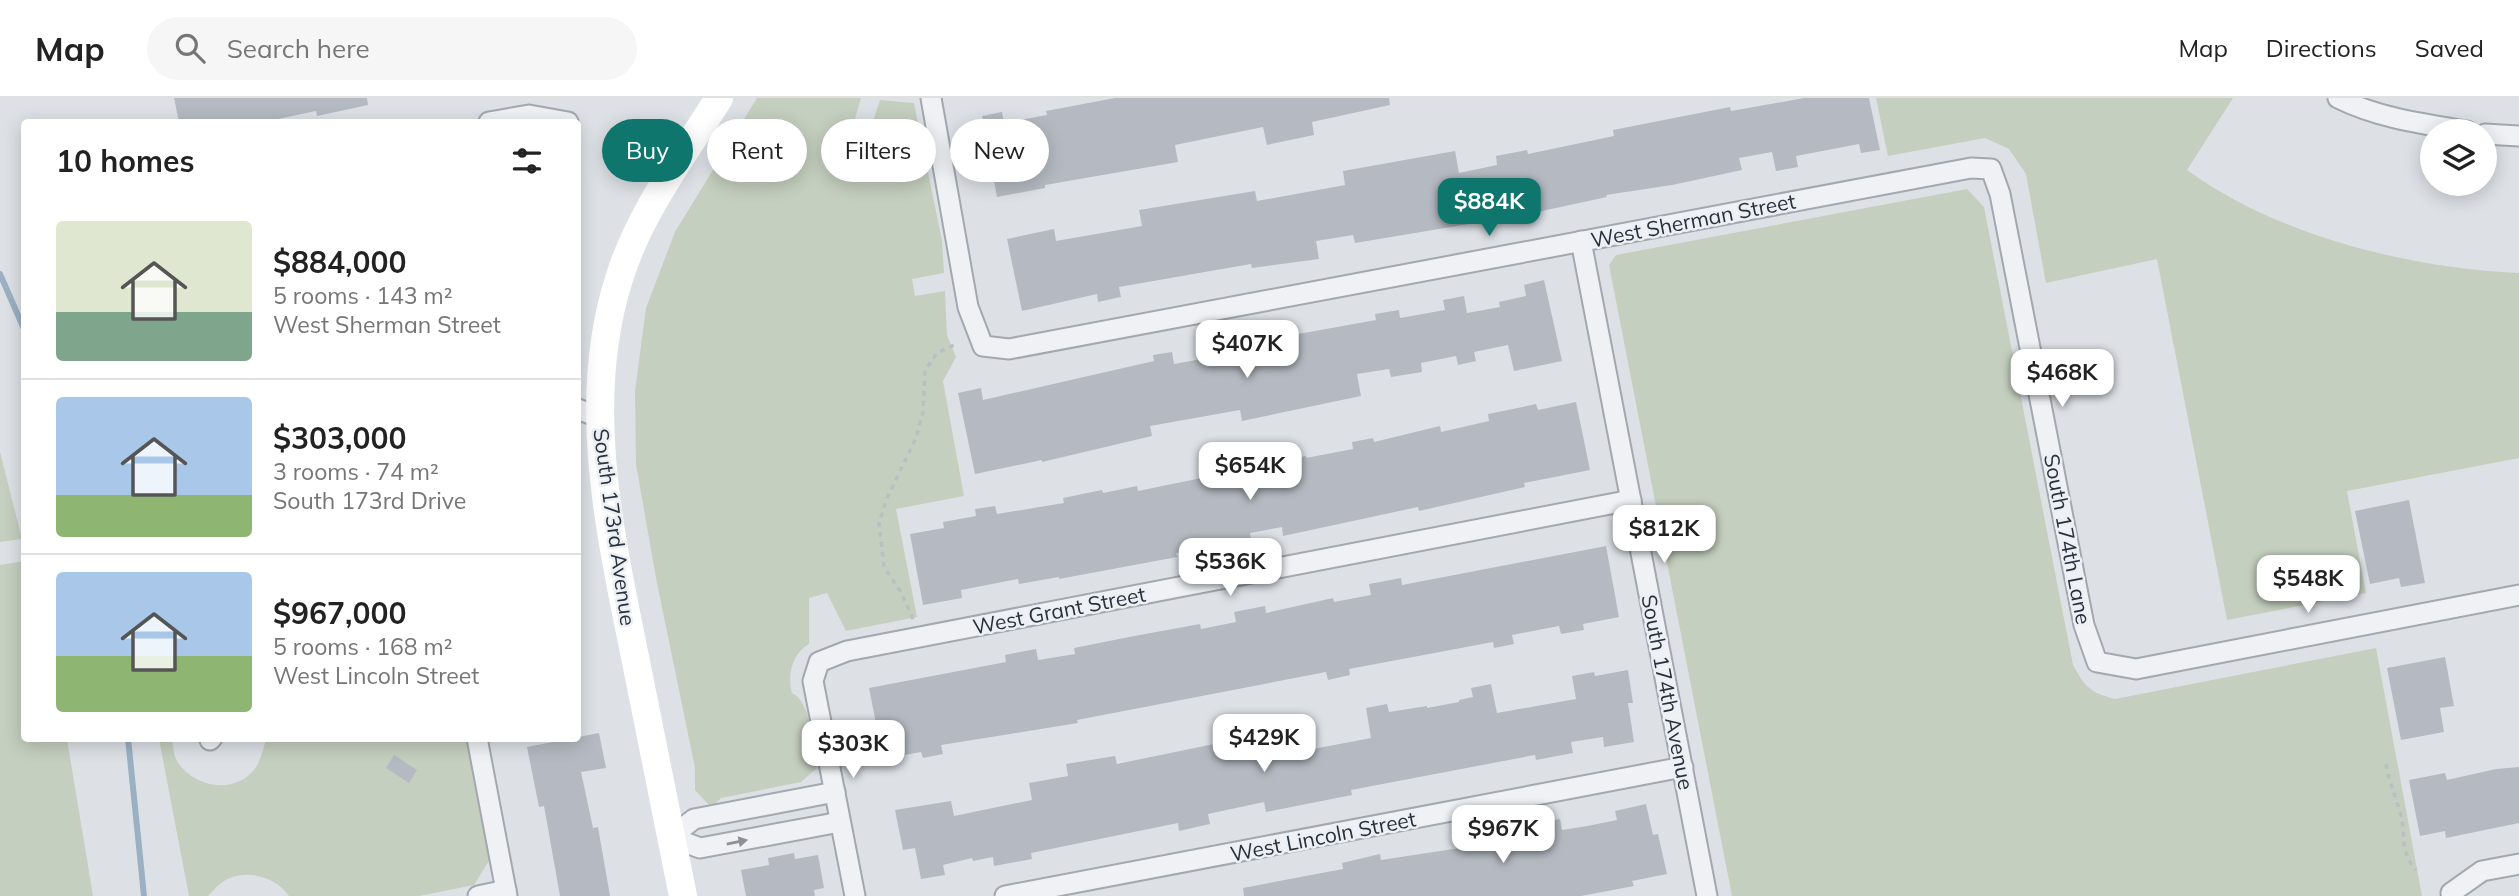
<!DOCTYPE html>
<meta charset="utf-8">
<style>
body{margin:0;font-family:Mulish,sans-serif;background:#f6f6f6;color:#222;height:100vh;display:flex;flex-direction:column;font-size:26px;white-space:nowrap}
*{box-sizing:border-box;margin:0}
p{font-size:23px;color:#767676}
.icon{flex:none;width:38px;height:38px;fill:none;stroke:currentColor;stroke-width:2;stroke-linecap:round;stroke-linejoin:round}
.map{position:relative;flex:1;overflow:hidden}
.panel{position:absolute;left:21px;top:21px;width:560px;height:623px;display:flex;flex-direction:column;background:#fff;border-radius:7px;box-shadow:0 4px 18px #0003}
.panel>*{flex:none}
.top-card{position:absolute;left:602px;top:21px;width:665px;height:63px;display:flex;gap:14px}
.tools{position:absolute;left:2420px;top:21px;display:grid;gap:14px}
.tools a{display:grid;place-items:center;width:77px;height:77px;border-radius:50%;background:#fff;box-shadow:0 4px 18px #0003;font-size:35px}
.price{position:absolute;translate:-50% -60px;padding:0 16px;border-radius:14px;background:#fff;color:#222;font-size:23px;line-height:46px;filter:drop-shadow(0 2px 4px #0008)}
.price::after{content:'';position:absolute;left:50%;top:42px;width:21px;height:16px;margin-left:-10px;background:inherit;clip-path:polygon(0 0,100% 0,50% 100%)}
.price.on{background:#0f766e;color:#fff}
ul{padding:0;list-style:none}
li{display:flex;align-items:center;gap:21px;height:175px;padding:0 35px}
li+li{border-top:2px solid #e0e0e0}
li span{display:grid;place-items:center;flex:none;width:196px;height:140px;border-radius:7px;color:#555}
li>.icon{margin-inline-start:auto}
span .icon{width:84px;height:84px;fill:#fffc;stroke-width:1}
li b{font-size:30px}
h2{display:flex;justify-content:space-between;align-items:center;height:84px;padding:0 35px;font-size:30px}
.pill{padding:0 24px;border-radius:32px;background:#fff;box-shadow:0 4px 18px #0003;font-size:24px;line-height:63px}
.pill.on{background:#0f766e;color:#fff}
header{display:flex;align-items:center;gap:42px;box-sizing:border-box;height:98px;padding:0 35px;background:#fff;border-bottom:2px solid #e0e0e0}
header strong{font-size:33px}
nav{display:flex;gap:38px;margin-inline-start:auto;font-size:24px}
.search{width:490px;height:63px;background:#f6f6f6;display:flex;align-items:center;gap:18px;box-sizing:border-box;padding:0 24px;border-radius:38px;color:#767676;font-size:26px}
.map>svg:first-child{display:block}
.green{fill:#c4cfbf}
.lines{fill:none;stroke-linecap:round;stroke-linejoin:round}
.stream{stroke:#9bb0c3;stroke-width:6}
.building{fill:#b5bac2}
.street-casing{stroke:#a3a8af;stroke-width:23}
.path{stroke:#bbbfc4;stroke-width:3.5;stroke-dasharray:5 5;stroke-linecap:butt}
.street{stroke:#eff1f4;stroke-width:19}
.secondary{stroke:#fff;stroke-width:28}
.oneway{fill:#8c9098}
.labels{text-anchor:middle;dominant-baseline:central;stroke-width:5;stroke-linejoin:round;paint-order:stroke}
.street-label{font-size:21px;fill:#28303b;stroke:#ecf0f4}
</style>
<header>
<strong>Map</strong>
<div class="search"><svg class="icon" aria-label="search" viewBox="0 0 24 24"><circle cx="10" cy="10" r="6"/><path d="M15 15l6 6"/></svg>Search here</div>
<nav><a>Map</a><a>Directions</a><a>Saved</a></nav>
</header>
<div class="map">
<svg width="2519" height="798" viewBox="0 0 2519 798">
<rect width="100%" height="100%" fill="#dde1e6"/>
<!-- green -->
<g class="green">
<path d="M 757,0 L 861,0 L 854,24 L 871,29 L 880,2 L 914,5 L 942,143 L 944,175 L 912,181 L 915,198 L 945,193 L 947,237 L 956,259 L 943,283 L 964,398 L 896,411 L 917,519 L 846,533 L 827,495 L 809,500 L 809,546 C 792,556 787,577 792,595 C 811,603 814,651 817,670 L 801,684 L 721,700 L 715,706 L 709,707 L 695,692 L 695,670 L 656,480 L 636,366 L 635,293 L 646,210 L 675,134 Z"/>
<path d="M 1876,0 L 2233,0 L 2187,72 C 2278,138 2408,170 2519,175 L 2519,360 L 2347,393 L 2366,495 L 2227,522 L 2157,161 L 2046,185 L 2026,76 L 2009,51 L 1985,40 L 1888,58 Z"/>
<path d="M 1967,91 L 1984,109 L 2073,567 C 2085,589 2091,595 2115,601 L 2376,550 L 2422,798 L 1732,798 L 1609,167 L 1616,157 Z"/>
<path d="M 0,354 L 22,441 L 0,444 Z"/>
<path d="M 24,463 L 24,640 L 67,641 L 93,798 L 0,798 L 0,467 Z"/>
<path d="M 159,641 L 172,641 C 173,649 174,660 179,666 C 195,688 230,696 251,675 C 260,667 263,652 266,641 L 466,641 L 490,761 L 474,787 L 419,798 L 289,798 C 275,777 241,769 220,786 C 216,789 212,794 208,798 L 189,798 Z"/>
</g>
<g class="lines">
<!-- stream -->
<g class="stream">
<path d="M 0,176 L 24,231"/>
<path d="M 128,640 L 144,798"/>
</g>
</g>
<!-- building -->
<g class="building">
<path d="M 174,0 L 367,0 L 368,7 L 317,18 L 316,13 L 264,24 L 179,24 Z"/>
<path d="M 1115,0 L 1389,0 L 1390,7 L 1312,24 L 1314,37 L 1267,47 L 1263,29 L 1175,47 L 1178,64 L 1045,87 L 1045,90 L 997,99 L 982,18 L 1002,14 L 1004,25 L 1047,17 L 1046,13 Z"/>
<path d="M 1804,0 L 1869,0 L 1880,52 L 1861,55 L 1859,46 L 1796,58 L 1798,69 L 1776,73 L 1772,54 L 1739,60 L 1742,72 L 1672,87 L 1606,97 L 1607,99 L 1528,116 L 1529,120 L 1507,124 L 1503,107 L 1467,115 L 1469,126 L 1355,145 L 1353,137 L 1316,143 L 1319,161 L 1252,170 L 1251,166 L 1199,175 L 1119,189 L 1121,199 L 1098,204 L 1097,196 L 1022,213 L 1007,141 L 1054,131 L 1056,143 L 1142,128 L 1139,112 L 1255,93 L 1257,103 L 1345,87 L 1343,73 L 1455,53 L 1459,75 L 1497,67 L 1496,58 L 1527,52 L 1528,56 L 1614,38 L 1613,32 L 1730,9 L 1731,13 Z"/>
<path d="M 1544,182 L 1562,263 L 1514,273 L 1508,247 L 1474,254 L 1476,263 L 1458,267 L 1456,258 L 1421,265 L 1422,274 L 1391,279 L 1389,271 L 1357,276 L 1361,298 L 1242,323 L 1240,312 L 1150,328 L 1152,338 L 1042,364 L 1042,362 L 975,376 L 958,295 L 981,290 L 983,302 L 1154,263 L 1153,257 L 1172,254 L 1174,266 L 1229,256 L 1229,253 L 1258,247 L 1256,238 L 1275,235 L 1276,240 L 1376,222 L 1375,216 L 1399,212 L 1400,220 L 1445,212 L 1443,202 L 1464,198 L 1467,215 L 1500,209 L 1499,204 L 1526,198 L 1524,187 Z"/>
<path d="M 1576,304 L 1590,372 L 1524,385 L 1525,389 L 1419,413 L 1418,409 L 1283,438 L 1282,429 L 1250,435 L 1251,442 L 1176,455 L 1177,459 L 1059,481 L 1059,479 L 1019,486 L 1018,481 L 961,492 L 962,500 L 923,507 L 910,436 L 944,430 L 943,424 L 976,418 L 975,411 L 995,408 L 997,416 L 1064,405 L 1063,400 L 1102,392 L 1103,395 L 1137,388 L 1138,393 L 1221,376 L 1220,370 L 1271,362 L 1272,364 L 1306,358 L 1306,360 L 1353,351 L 1352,344 L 1373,340 L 1374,344 L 1440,328 L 1441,334 L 1489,323 L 1488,316 L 1508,312 L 1536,306 L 1538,312 Z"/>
<path d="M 2409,402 L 2425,485 L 2401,489 L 2399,480 L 2370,486 L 2355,413 Z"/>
<path d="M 1606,448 L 1619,519 L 1583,526 L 1584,532 L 1561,536 L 1559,528 L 1512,537 L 1514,546 L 1494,550 L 1493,544 L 1349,571 L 1350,577 L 1328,582 L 1326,574 L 1077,622 L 1078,625 L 941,647 L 943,656 L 923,660 L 921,654 L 883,661 L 869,590 L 1006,564 L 1005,557 L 1036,551 L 1038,562 L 1075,556 L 1074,550 L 1129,539 L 1200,526 L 1201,531 L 1236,524 L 1234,514 L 1265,508 L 1266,515 L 1333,500 L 1334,504 L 1371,497 L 1369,486 L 1401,480 L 1402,487 Z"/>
<path d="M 2445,559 L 2454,608 L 2440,610 L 2444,634 L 2401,642 L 2387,570 Z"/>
<path d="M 1628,572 L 1633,605 L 1628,605 L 1634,644 L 1604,649 L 1603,639 L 1571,644 L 1573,655 L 1536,662 L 1535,657 L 1351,692 L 1352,697 L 1266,714 L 1264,704 L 1208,716 L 1210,726 L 1179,733 L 1178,725 L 1031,755 L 1032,761 L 994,768 L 993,759 L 973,763 L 972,760 L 943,767 L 945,777 L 921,781 L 915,750 L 903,752 L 895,712 L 951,703 L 954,718 L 1032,702 L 1029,685 L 1068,678 L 1066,666 L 1115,658 L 1117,666 L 1287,631 L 1292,655 L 1371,640 L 1366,610 L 1387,606 L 1389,614 L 1427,608 L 1427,610 L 1459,604 L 1459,602 L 1473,599 L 1471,590 L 1491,586 L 1497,615 L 1576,601 L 1572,578 L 1594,574 L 1595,578 Z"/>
<path d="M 599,635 L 606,670 L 581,674 L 593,730 L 598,729 L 610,798 L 560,798 L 544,708 L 539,709 L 527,649 Z"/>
<path d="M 394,657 L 417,672 L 409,685 L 386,670 Z"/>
<path d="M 2519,669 L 2519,725 L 2446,740 L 2445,733 L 2420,738 L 2409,682 L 2445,675 L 2447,682 L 2496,671 Z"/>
<path d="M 1646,706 L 1653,737 L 1658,736 L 1667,776 L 1632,783 L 1634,788 L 1581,798 L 1244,798 L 1243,790 L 1343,771 L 1342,765 L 1380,756 L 1381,762 L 1486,746 L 1485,741 L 1527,733 L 1526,728 L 1560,721 L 1562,732 L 1587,728 L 1617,722 L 1615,713 Z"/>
<path d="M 794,755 L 795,761 L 818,757 L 824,790 L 814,792 L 815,798 L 746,798 L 741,772 L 769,767 L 768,760 Z"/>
</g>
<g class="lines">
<!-- street casing -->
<g class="street-casing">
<g id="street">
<path d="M 931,0 L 968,209 L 983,248 L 1009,251 L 1971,70 L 1991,71 L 2000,96 L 2084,527 L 2097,564 L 2136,571 L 2519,497"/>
<path d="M 2338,0 C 2378,20 2423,26 2467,33"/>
<path d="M 489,24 L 529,17 L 568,24"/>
<path d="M 2485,36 L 2519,38"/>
<path d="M 1581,143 L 1707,798"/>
<path d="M 578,311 L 600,320"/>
<path d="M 477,640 L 507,798"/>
<path d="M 210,642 L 212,640"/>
<path d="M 835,694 L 694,721 L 671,739 L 700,750 L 840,724"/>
<path d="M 2451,795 L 2482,773 L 2519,766"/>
<path d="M 478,798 L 506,792"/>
<path d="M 855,798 L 813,583 L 819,564 L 847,553 L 1631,402"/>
<path d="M 1005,798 L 1683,669"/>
</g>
</g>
<!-- path -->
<g class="path">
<path d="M 913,521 L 901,494 L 884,469 L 879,425 L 887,400 L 916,340 L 923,314 L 925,273 L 937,255 L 954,247"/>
<path d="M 2386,666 C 2389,683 2395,697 2400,714 C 2407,737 2398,751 2416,772"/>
</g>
<!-- street -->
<use href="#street" class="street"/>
<!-- secondary -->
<path class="secondary" d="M 683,798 C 667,720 652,642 636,564 C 611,439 579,306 619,181 C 639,115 683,58 719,0"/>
</g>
<!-- one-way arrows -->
<defs><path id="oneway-solid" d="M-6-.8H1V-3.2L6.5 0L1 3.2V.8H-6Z" transform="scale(1.75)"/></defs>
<use class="oneway" href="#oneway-solid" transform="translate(737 744) rotate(-11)"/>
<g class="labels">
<!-- street labels -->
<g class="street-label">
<text transform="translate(1693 122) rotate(-11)">West Sherman Street</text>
<text transform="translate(615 429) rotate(82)">South 173rd Avenue</text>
<text transform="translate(2068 441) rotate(79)">South 174th Lane</text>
<text transform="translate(1059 512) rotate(-11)">West Grant Street</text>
<text transform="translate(1668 594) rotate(79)">South 174th Avenue</text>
<text transform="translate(1323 738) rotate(-11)">West Lincoln Street</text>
</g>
</g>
</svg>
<div class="tools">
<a><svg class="icon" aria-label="layers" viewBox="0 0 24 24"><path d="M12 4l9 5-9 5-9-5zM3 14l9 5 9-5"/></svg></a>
</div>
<b class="price on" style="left:1489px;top:140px">$884K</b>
<b class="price" style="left:1247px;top:282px">$407K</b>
<b class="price" style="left:2062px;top:311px">$468K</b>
<b class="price" style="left:1250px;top:404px">$654K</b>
<b class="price" style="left:1664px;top:467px">$812K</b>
<b class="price" style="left:1230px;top:500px">$536K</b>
<b class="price" style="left:2308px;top:517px">$548K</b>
<b class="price" style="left:1264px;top:676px">$429K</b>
<b class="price" style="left:853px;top:682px">$303K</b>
<b class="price" style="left:1503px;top:767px">$967K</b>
<div class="top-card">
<a class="pill on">Buy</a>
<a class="pill">Rent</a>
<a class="pill">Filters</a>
<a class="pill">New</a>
</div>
<section class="panel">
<h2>10 homes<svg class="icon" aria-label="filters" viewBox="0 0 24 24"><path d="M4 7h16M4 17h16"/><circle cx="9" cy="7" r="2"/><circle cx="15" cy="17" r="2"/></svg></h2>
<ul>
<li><span style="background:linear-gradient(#dfe7d0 65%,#7fa58c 0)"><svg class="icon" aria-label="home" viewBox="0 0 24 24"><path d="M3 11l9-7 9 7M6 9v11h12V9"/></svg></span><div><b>$884,000</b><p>5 rooms · 143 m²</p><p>West Sherman Street</p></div></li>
<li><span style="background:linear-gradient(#a9c7e8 70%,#8fb573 0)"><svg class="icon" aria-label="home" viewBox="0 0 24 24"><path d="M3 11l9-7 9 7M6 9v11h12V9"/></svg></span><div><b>$303,000</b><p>3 rooms · 74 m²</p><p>South 173rd Drive</p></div></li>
<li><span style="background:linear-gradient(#a9c7e8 60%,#8fb573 0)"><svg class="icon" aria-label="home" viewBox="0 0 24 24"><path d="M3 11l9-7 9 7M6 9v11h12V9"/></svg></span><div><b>$967,000</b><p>5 rooms · 168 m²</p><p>West Lincoln Street</p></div></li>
</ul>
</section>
</div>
